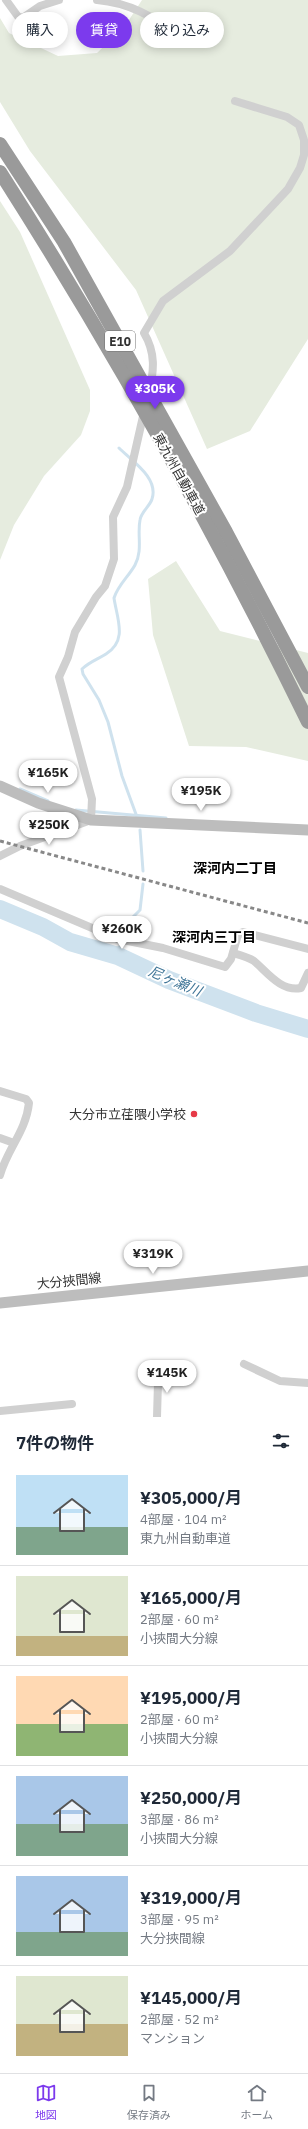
<!DOCTYPE html>
<html lang="ja">
<meta charset="utf-8">
<style>
body{margin:0;font-family:"IBM Plex Sans","Noto Sans JP",sans-serif;background:#f6f6f7;color:#1f2937;height:100vh;display:flex;flex-direction:column;font-size:15px;white-space:nowrap}
*{box-sizing:border-box;margin:0}
p{font-size:13px;color:#747a83}
.icon{flex:none;width:22px;height:22px;fill:none;stroke:currentColor;stroke-width:2;stroke-linecap:round;stroke-linejoin:round}
.map{position:relative;height:1417px;overflow:hidden}
.sheet{display:flex;flex-direction:column;background:#fff;flex:1}
.sheet>*{flex:none}
.guide{position:absolute;left:12px;top:12px;width:284px;height:36px;display:flex;gap:8px}
.price{position:absolute;translate:-50% -34px;padding:0 9px;border-radius:14px;background:#fff;color:#222;font-size:13px;line-height:26px;filter:drop-shadow(0 1px 2px #0008)}
.price::after{content:'';position:absolute;left:50%;top:24px;width:12px;height:9px;margin-left:-6px;background:inherit;clip-path:polygon(0 0,100% 0,50% 100%)}
.price.on{background:#7c3aed;color:#fff}
ul{padding:0;list-style:none}
li{display:flex;align-items:center;gap:12px;height:100px;padding:0 16px}
li+li{border-top:1px solid #e0e1e3}
li span{display:grid;place-items:center;flex:none;width:112px;height:80px;border-radius:0px;color:#555}
li>.icon{margin-inline-start:auto}
span .icon{width:48px;height:48px;fill:#fffc;stroke-width:1}
li b{font-size:17px}
h2{display:flex;justify-content:space-between;align-items:center;height:48px;padding:0 16px;font-size:17px}
.chip{padding:0 14px;border-radius:18px;background:#fff;box-shadow:0 2px 10px #0003;font-size:14px;line-height:36px}
.chip.on{background:#7c3aed;color:#fff}
.dock{display:flex;justify-content:space-around;align-items:center;height:56px;border-top:1px solid #e0e1e3;background:#fff;font-size:11px;color:#747a83}
.dock a{display:grid;justify-items:center;gap:2px}
.dock .on{color:#7c3aed}
.map>svg:first-child{display:block}
.green{fill:#e6ecdf}
.lines{fill:none;stroke-linecap:round;stroke-linejoin:round}
.stream{stroke:#cfe2ee;stroke-width:3}
.river{stroke:#cfe2ee;stroke-width:18}
.minor{stroke:#d0d0d0;stroke-width:8}
.secondary{stroke:#bdbdbd;stroke-width:11}
.motorway{stroke:#9a9a9a;stroke-width:14}
.rail{stroke:#888;stroke-width:3;stroke-dasharray:4 3;stroke-linecap:butt}
.poi-dot{fill:#e63946;stroke:#fff;stroke-width:1.5}
.labels{text-anchor:middle;dominant-baseline:central;stroke-width:4;stroke-linejoin:round;paint-order:stroke}
.shield{fill:#fff;stroke:#707070;stroke-width:1}
.shield-label{font-size:12px;font-weight:bold;fill:#333}
.street-label{font-size:13px;fill:#333;stroke:#fff}
.poi-label{font-size:13px;fill:#333;stroke:#fff;text-anchor:end}
.neighbourhood-label{font-size:14px;font-weight:bold;fill:#000;stroke:#fff}
.water-label{font-size:14px;font-style:italic;fill:#3f7597;stroke:#fff}
</style>
<div class="map">
<svg width="308" height="1417" viewBox="0 0 308 1417">
<rect width="100%" height="100%" fill="#fff"/>
<!-- green -->
<g class="green">
<path d="M 142,0 L 308,0 L 308,339 L 250,431 L 207,449 L 136,290 L 30,151 L 0,102 L 0,18 L 9,33 L 58,56 L 97,53 L 125,26 Z"/>
<path d="M 0,201 L 20,232 L 90,390 L 90,411 L 81,435 L 44,476 L 14,525 L 0,560 Z"/>
<path d="M 176,561 L 220,631 L 308,653 L 308,761 L 246,747 L 189,746 L 153,635 L 148,579 Z"/>
</g>
<g class="lines">
<!-- stream -->
<g class="stream">
<path d="M 119,448 C 132,461 159,478 152,499 C 150,506 141,512 140,520 C 137,535 143,550 135,565 C 129,576 118,585 114,598 C 117,619 128,640 106,654 C 98,659 89,662 82,669 L 83,674 L 99,700 L 108,722 L 122,776 L 137,817"/>
<path d="M 20,789 L 48,801"/>
<path d="M 76,810 L 166,818"/>
<path d="M 140,830 L 143,871"/>
<path d="M 123,933 L 129,921 L 140,910 L 143,884"/>
<path d="M 118,956 L 119,947"/>
</g>
<!-- river -->
<path class="river" d="M 0,909 L 43,927 L 70,942 L 118,956 L 169,980 L 256,1013 L 308,1029"/>
<!-- minor -->
<g class="minor">
<path d="M 6,0 L 19,18 L 24,17 L 40,6 L 59,0"/>
<path d="M 97,0 C 133,3 155,19 184,38"/>
<path d="M 149,393 C 154,371 156,353 144,333 L 163,301 L 230,251 L 288,189 L 300,168 L 304,155 L 304,140 L 299,125 L 287,117 L 235,101"/>
<path d="M 0,856 L 20,846 L 91,820 L 92,799 L 59,677 L 68,657 L 75,632 L 96,597 L 105,586 L 114,559 L 113,517 L 127,487 L 144,412"/>
<path d="M 0,889 L 118,939 L 163,948 L 225,967 L 231,959 L 238,935 L 243,932 L 308,949"/>
<path d="M 233,953 C 240,955 248,957 254,961 C 267,972 281,992 301,988 L 308,973"/>
<path d="M 0,1091 L 26,1099 L 29,1103 C 26,1131 8,1148 0,1175"/>
<path d="M 0,1138 L 14,1143"/>
<path d="M 244,1364 L 280,1381 L 308,1383"/>
<path d="M 155,1377 L 158,1382 L 157,1417"/>
<path d="M 0,1411 L 72,1404"/>
</g>
<!-- secondary -->
<g class="secondary">
<path d="M 0,786 L 38,803 L 91,820 L 308,830"/>
<path d="M 0,1303 L 308,1271"/>
</g>
<!-- motorway -->
<g class="motorway">
<path d="M 0,144 L 64,242 L 226,532 L 308,687"/>
<path d="M 0,172 C 113,349 216,533 308,722"/>
</g>
<!-- rail -->
<path class="rail" d="M 0,841 L 308,923"/>
</g>
<!-- markers -->
<circle class="poi-dot" cx="194" cy="1114" r="4"/>
<g class="labels">
<!-- shield labels -->
<rect class="shield" x="105" y="331" width="30" height="20" rx="3"/>
<g class="shield-label">
<text x="120" y="341">E10</text>
</g>
<!-- street labels -->
<g class="street-label">
<text transform="translate(179 474) rotate(61)">東九州自動車道</text>
<text transform="translate(69 1281) rotate(-6)">大分挾間線</text>
</g>
<!-- poi labels -->
<g class="poi-label">
<text x="186" y="1114">大分市立荏隈小学校</text>
</g>
<!-- neighbourhood labels -->
<g class="neighbourhood-label">
<text x="235" y="868">深河内二丁目</text>
<text x="214" y="937">深河内三丁目</text>
</g>
<!-- water labels -->
<g class="water-label">
<text transform="translate(175 981) rotate(23)">尼ヶ瀬川</text>
</g>
</g>
</svg>
<b class="price on" style="left:155px;top:410px">¥305K</b>
<b class="price" style="left:48px;top:794px">¥165K</b>
<b class="price" style="left:201px;top:812px">¥195K</b>
<b class="price" style="left:49px;top:846px">¥250K</b>
<b class="price" style="left:122px;top:950px">¥260K</b>
<b class="price" style="left:153px;top:1275px">¥319K</b>
<b class="price" style="left:167px;top:1394px">¥145K</b>
<div class="guide">
<a class="chip">購入</a>
<a class="chip on">賃貸</a>
<a class="chip">絞り込み</a>
</div>
</div>
<section class="sheet">
<h2>7件の物件<svg class="icon" aria-label="filters" viewBox="0 0 24 24"><path d="M4 7h16M4 17h16"/><circle cx="9" cy="7" r="2"/><circle cx="15" cy="17" r="2"/></svg></h2>
<ul>
<li><span style="background:linear-gradient(#bfe0f5 65%,#7fa58c 0)"><svg class="icon" aria-label="home" viewBox="0 0 24 24"><path d="M3 11l9-7 9 7M6 9v11h12V9"/></svg></span><div><b>¥305,000/月</b><p>4部屋 · 104 m²</p><p>東九州自動車道</p></div></li>
<li><span style="background:linear-gradient(#dfe7d0 75%,#c2b280 0)"><svg class="icon" aria-label="home" viewBox="0 0 24 24"><path d="M3 11l9-7 9 7M6 9v11h12V9"/></svg></span><div><b>¥165,000/月</b><p>2部屋 · 60 m²</p><p>小挾間大分線</p></div></li>
<li><span style="background:linear-gradient(#ffd9b3 60%,#8fb573 0)"><svg class="icon" aria-label="home" viewBox="0 0 24 24"><path d="M3 11l9-7 9 7M6 9v11h12V9"/></svg></span><div><b>¥195,000/月</b><p>2部屋 · 60 m²</p><p>小挾間大分線</p></div></li>
<li><span style="background:linear-gradient(#a9c7e8 60%,#7fa58c 0)"><svg class="icon" aria-label="home" viewBox="0 0 24 24"><path d="M3 11l9-7 9 7M6 9v11h12V9"/></svg></span><div><b>¥250,000/月</b><p>3部屋 · 86 m²</p><p>小挾間大分線</p></div></li>
<li><span style="background:linear-gradient(#a9c7e8 70%,#7fa58c 0)"><svg class="icon" aria-label="home" viewBox="0 0 24 24"><path d="M3 11l9-7 9 7M6 9v11h12V9"/></svg></span><div><b>¥319,000/月</b><p>3部屋 · 95 m²</p><p>大分挾間線</p></div></li>
<li><span style="background:linear-gradient(#dfe7d0 60%,#c2b280 0)"><svg class="icon" aria-label="home" viewBox="0 0 24 24"><path d="M3 11l9-7 9 7M6 9v11h12V9"/></svg></span><div><b>¥145,000/月</b><p>2部屋 · 52 m²</p><p>マンション</p></div></li>
</ul>
</section>
<nav class="dock">
<a class="on"><svg class="icon" aria-label="map" viewBox="0 0 24 24"><path d="M3 6l6-2 6 2 6-2v14l-6 2-6-2-6 2zM9 4v14M15 6v14"/></svg>地図</a>
<a><svg class="icon" aria-label="saved" viewBox="0 0 24 24"><path d="M7 4h10v16l-5-4-5 4z"/></svg>保存済み</a>
<a><svg class="icon" aria-label="home" viewBox="0 0 24 24"><path d="M3 11l9-7 9 7M6 9v11h12V9"/></svg>ホーム</a>
</nav>
